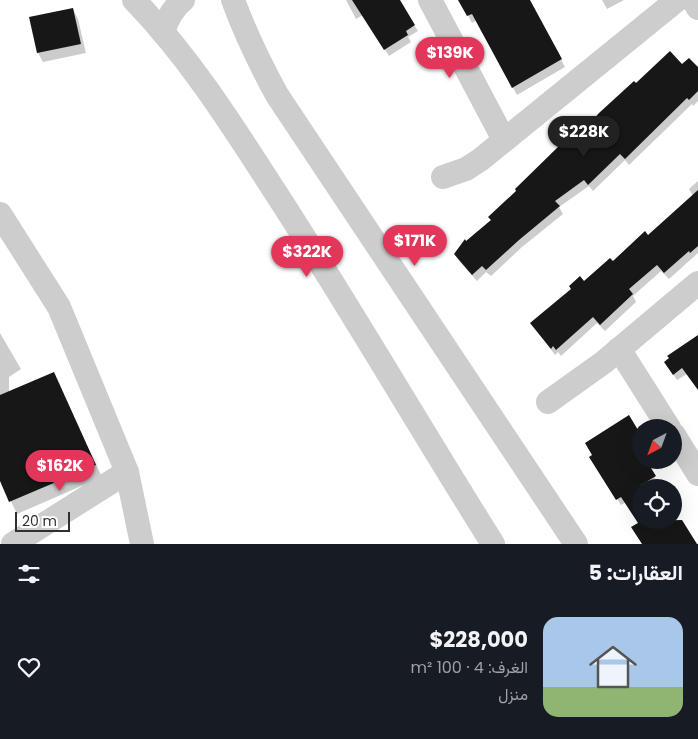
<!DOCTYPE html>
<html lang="ar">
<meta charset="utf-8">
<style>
body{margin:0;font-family:Poppins,Vazirmatn,sans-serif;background:#242831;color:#f1f3f6;direction:rtl;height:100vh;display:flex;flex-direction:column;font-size:19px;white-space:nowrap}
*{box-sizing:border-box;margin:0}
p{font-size:16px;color:#9ea1a6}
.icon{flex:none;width:28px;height:28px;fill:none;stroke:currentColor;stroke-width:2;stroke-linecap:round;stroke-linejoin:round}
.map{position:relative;height:544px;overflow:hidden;direction:ltr}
.details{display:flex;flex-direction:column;background:#171b24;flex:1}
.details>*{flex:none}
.needle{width:32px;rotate:221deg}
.fabs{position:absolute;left:632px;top:419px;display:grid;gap:10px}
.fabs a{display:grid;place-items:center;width:50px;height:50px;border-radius:50%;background:#171b24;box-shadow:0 5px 20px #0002;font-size:25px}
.scale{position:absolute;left:15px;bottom:12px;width:55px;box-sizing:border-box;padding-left:5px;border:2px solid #303030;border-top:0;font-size:14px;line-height:18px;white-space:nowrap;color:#303030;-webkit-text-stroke:4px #fff;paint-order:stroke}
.price{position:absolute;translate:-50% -42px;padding:0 11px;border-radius:18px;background:#e2375b;color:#fff;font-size:16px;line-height:32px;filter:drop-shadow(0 1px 2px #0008)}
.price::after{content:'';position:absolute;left:50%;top:30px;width:15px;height:11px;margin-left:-8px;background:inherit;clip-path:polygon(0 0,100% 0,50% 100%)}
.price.current{background:#222;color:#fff}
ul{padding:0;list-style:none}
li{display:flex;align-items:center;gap:15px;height:125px;padding:0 15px}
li+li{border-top:1px solid #363941}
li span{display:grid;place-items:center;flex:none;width:140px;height:100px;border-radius:15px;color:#555}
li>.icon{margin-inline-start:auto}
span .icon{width:60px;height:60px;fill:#fffc;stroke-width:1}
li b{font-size:21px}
h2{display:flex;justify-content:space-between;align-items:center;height:60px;padding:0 15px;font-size:21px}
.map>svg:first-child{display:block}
.shadow{fill:#0003}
.building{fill:#171717}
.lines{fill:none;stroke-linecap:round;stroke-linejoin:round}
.minor{stroke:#cdcdcd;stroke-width:24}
</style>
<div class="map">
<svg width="698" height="544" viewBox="0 0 698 544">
<rect width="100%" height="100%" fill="#fff"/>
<!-- shadow -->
<g class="shadow">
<path d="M 346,0 L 398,0 L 418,31 L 408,37 L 411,42 L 389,56 L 363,15 L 356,19 Z"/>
<path d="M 460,0 L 526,0 L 531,5 L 565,67 L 517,95 L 477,20 L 472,23 Z"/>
<path d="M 602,0 L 624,0 L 607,9 Z"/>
<path d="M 73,9 L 78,19 L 86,53 L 43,62 L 38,53 L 30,18 Z"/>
<path d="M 682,66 L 698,69 L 698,101 L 693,106 L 692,104 L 629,165 L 625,160 L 593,191 L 589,186 L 559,207 L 563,214 L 522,247 L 491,276 L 486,272 L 477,281 L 459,261 L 455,254 L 466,243 L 593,142 L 585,130 L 636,85 Z"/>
<path d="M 698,181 L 698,253 L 669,279 L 661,271 L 633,296 L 636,302 L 605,331 L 597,323 L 561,356 L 558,352 L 555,355 L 531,323 L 584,283 L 648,236 L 693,196 L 689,189 Z"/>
<path d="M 0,333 L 21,369 L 9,377 L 9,393 L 53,374 L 102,477 L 17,514 L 0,478 Z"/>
<path d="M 698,336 L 698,389 L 687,374 L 677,380 L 669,368 Z"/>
<path d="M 629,417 L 641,438 L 634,443 L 641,455 L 641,460 L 644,460 L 661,488 L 641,488 L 641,520 L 670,520 L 681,536 L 688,532 L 696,544 L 648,544 L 640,531 L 639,523 L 626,502 L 621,505 L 594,463 Z"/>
</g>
<!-- building -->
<g class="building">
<path d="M 352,0 L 400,0 L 415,25 L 406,31 L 408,35 L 384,50 Z"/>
<path d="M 458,0 L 530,0 L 562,59 L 512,88 L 472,14 L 467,16 Z"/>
<path d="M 73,8 L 81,44 L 37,53 L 29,17 Z"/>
<path d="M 670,51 L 682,64 L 689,58 L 698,67 L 698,91 L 689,100 L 687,98 L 625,159 L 620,154 L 588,185 L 584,180 L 555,201 L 560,206 L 519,240 L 486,270 L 482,266 L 472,275 L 454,254 L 465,239 L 466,241 L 491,220 L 488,217 L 516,191 L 515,189 L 560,145 L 593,141 L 584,130 L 599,113 L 634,81 L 636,83 Z"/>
<path d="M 698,190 L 698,246 L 690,253 L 689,251 L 664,273 L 657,265 L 629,289 L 633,294 L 600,325 L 593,317 L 556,350 L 553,346 L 551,349 L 530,323 L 571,289 L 569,286 L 580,276 L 584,281 L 610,258 L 613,261 L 645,231 L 648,235 Z"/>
<path d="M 698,335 L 698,390 L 682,368 L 673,375 L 664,362 L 669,358 L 667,356 Z"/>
<path d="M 54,372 L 96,465 L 9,502 L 0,481 L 0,395 Z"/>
<path d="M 629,415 L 641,435 L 641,460 L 646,460 L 656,476 L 641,485 L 641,521 L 682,520 L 697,544 L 642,544 L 631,527 L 638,523 L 621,497 L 616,500 L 589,457 L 592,455 L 585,443 Z"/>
</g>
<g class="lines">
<!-- minor -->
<g class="minor">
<path d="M 134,0 C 193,61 237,133 283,204 C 355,316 422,431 493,544"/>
<path d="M 233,0 C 245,33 260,64 277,95 L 576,544"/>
<path d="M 430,0 L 504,140"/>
<path d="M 693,0 L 698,8"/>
<path d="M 163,32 C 167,19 172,9 183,0"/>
<path d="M 443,177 L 466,169 L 480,160 L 677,0"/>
<path d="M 0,214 L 59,307 L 127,472 L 142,544"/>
<path d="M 619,349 L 669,428"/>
<path d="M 548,402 L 604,362 L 698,283"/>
<path d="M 674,435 L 698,474"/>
<path d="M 13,544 L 127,472"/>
</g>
</g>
</svg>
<div class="fabs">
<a><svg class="needle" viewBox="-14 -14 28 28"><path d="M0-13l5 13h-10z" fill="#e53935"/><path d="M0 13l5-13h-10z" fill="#9ea1a6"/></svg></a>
<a><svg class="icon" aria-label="locate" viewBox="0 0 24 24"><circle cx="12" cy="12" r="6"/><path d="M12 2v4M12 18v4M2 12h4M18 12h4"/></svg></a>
</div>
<div class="scale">20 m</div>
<b class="price" style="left:450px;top:79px">$139K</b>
<b class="price current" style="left:584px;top:158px">$228K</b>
<b class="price" style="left:415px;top:267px">$171K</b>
<b class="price" style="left:307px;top:278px">$322K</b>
<b class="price" style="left:60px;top:492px">$162K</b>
</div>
<section class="details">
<h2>العقارات: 5<svg class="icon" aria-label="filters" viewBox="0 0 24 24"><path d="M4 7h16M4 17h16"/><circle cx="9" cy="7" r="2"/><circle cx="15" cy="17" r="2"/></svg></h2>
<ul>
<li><span style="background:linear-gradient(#a9c7e8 70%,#8fb573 0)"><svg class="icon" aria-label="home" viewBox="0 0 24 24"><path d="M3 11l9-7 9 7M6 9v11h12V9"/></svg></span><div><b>$228,000</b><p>الغرف: 4 · 100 m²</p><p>منزل</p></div><svg class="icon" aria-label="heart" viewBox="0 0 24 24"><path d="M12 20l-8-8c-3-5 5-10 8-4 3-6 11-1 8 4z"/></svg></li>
</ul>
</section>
